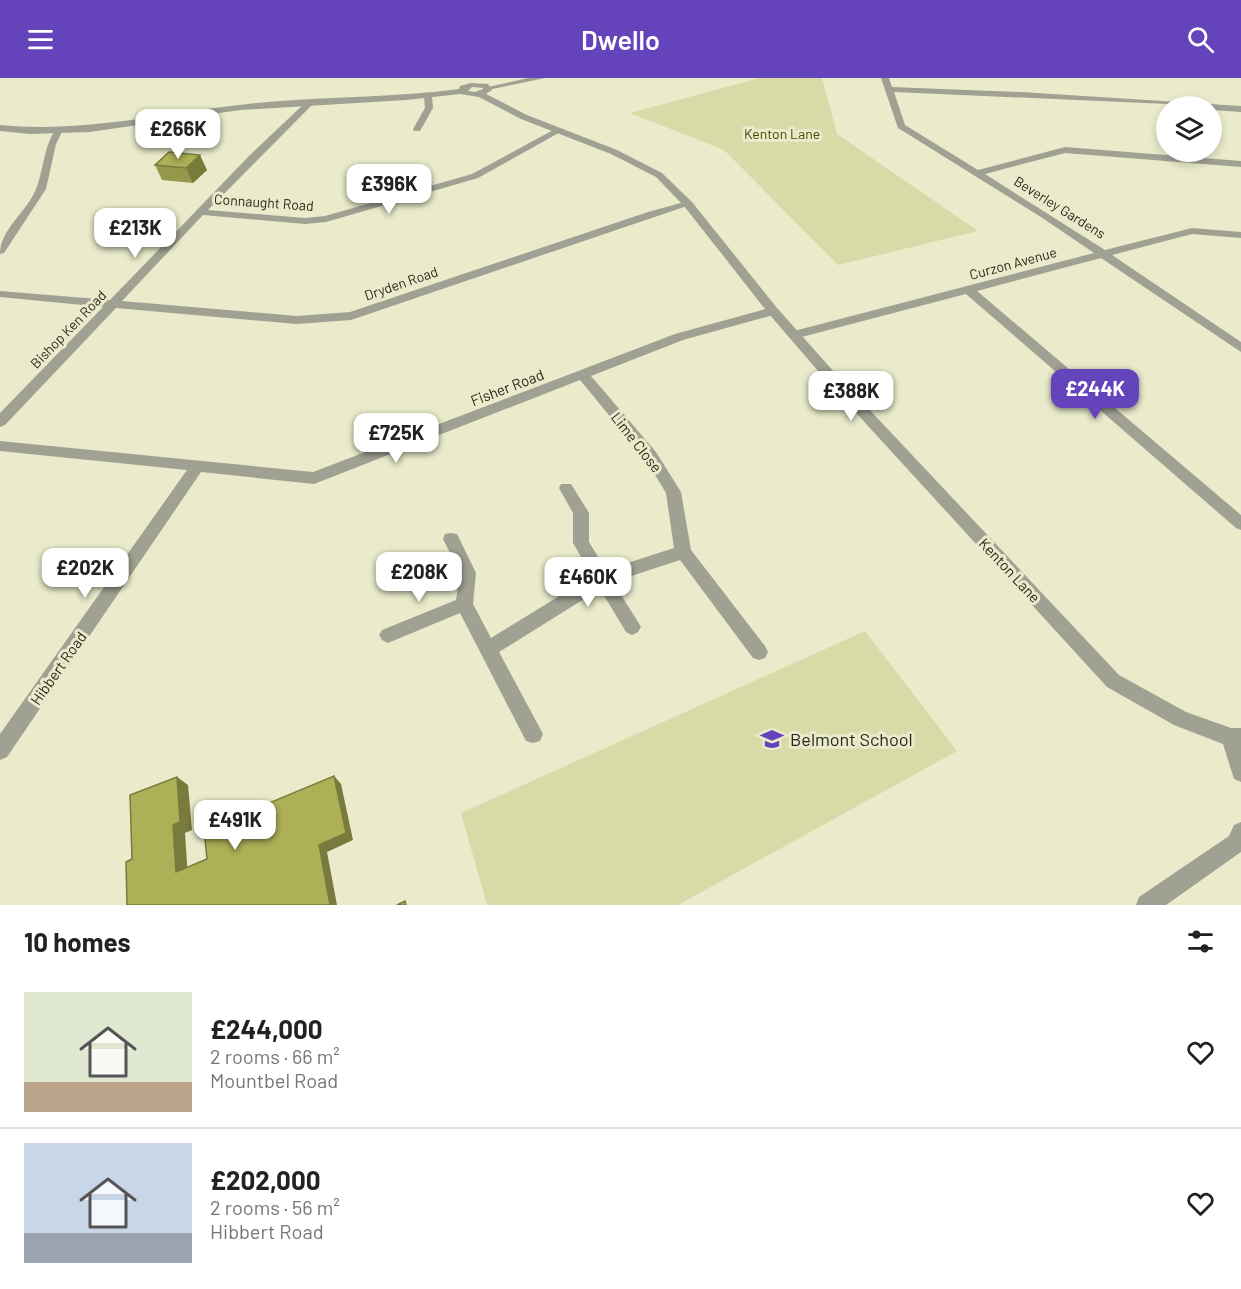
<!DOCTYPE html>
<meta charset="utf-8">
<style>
body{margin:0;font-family:Barlow,sans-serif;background:#f6f6f6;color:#222;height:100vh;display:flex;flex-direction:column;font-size:22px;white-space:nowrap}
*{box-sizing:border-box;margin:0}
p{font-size:20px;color:#767676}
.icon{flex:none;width:33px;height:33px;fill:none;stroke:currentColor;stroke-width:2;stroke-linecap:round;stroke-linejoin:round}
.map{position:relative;height:827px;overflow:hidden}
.side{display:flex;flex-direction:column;background:#fff;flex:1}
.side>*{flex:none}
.tools{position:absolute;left:1156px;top:18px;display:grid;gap:12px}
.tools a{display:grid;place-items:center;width:66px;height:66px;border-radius:50%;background:#fff;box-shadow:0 3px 9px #0003;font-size:30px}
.price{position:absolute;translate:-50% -51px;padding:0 14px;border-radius:12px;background:#fff;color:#222;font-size:20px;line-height:39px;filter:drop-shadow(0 2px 3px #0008)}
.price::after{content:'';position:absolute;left:50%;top:36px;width:18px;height:14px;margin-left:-9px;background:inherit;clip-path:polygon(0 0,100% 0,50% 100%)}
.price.on{background:#6443bb;color:#fff}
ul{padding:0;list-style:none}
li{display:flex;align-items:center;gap:18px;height:150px;padding:0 24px}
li+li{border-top:2px solid #e0e0e0}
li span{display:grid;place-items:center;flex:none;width:168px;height:120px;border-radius:0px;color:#555}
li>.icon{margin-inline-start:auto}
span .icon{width:72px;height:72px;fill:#fffc;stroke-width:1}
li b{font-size:26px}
h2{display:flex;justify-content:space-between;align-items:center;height:72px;padding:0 24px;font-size:26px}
header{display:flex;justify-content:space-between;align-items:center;height:78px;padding:0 24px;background:#6443bb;color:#fff;font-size:27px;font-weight:600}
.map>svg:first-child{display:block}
.green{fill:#d8dba7}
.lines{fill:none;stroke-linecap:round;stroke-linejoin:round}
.minor{fill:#a0a193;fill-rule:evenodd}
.tertiary{fill:#a0a193;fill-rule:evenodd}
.wall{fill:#95974a}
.shaded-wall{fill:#797b3c}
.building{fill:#adb056;stroke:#797b3c;stroke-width:1.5}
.labels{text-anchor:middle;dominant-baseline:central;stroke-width:6;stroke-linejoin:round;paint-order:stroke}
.far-park-label{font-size:14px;fill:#474800;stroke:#e9ebcb}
.far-street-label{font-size:14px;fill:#28291d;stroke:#e9ebcb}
.street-label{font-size:15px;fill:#28291d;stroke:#e9ebcb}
.near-poi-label{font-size:18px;fill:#28291d;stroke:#e9ebcb;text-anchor:start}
</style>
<header><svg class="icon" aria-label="menu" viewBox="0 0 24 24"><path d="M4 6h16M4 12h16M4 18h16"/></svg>Dwello<svg class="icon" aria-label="search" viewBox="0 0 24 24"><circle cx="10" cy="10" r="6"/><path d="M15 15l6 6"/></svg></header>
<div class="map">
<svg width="1241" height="827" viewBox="0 0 1241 827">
<rect width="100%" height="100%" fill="#e9ebcb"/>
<!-- green -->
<g class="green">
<path d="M 760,0 L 822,0 L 837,56 L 978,153 L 838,187 L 724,72 L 630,35 Z"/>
<path d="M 865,553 L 957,673 L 678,827 L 487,827 L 461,735 Z"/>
</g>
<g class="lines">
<!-- minor -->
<g class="minor">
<path d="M 528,0 L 545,0 L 488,12 L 484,10 Z"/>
<path d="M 881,0 L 889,0 L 892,9 L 1021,14 L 1241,28 L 1241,34 L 1212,32 L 1212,28 L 894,14 L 905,47 L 978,92 L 1065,69 L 1241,83 L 1241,89 L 1065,75 L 985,96 L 1105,172 L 1192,150 L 1241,154 L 1241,160 L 1192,156 L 1112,177 L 1241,264 L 1241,274 L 1101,180 L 977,213 L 1241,437 L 1241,452 L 1236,450 L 966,216 L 794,261 L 790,260 L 788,257 L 790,254 L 1094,175 L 1041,139 L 898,50 Z"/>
<path d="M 428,16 L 432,18 L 433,30 L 420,53 L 414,53 L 413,51 L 425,30 L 424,18 Z"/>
<path d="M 307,23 L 314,25 L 208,132 L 305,140 L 325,138 L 472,96 L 557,50 L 564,52 L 478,100 L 326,144 L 305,146 L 203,137 L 122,223 L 297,238 L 350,234 L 648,134 L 688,123 L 693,126 L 351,242 L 297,246 L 116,230 L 5,347 L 0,349 L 0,335 L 103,229 L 0,219 L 0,213 L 110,222 L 249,78 Z"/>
<path d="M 55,52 L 62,54 L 56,66 L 46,111 L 4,175 L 0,176 C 0,151 27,134 36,111 C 44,91 43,71 55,52 Z"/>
<path d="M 773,229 L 777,230 L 777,236 L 683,262 L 591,298 L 656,374 L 681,414 L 691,472 L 765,568 L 768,574 L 765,580 L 759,582 L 753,580 L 680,482 L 613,504 L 638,544 L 641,549 L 638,554 L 632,557 L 626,554 L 600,511 L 499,574 L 543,656 L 540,663 L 533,665 L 526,663 L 460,535 L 388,565 L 382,562 L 379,557 L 382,552 L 456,522 L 460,495 L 443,461 L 445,456 L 451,455 L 457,456 L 476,495 L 473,526 L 491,560 L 592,498 L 573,465 L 573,435 L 559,410 L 561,406 L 571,406 L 589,435 L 589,464 L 606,492 L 674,470 L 666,415 L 646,382 L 580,302 L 314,406 L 201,394 L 7,679 L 0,682 L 0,656 L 187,392 L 0,373 L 0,363 L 313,394 L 675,256 Z"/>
</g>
<!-- tertiary -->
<g class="tertiary">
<path d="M 471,5 L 488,6 L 492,12 L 486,16 L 527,37 L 617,72 L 662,95 L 692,124 L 777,230 L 835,295 L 1119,597 L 1186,634 L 1231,650 L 1241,650 L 1241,704 L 1234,701 L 1223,666 L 1174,647 L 1107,609 L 825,301 L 769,236 L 684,128 L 656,99 L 611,76 L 521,41 L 479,19 L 460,16 L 406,22 L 240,32 L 90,54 L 30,56 L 0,53 L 0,47 C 82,55 158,36 239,27 C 304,19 369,20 434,14 L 459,11 L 460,8 ZM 472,9 L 483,10 L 483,11 L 475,14 L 468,13 Z"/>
<path d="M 1241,744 L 1241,774 L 1166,827 L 1136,827 L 1139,819 L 1229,758 L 1234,747 Z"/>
</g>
</g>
<!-- wall -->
<path class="wall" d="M 169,74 L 207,92 L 193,105 L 162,102 L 155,87 Z"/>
<!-- shaded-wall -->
<g class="shaded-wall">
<path d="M 200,77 L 207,92 L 193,105 L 186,90 Z"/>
<path d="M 334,698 L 341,706 L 353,762 L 327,774 L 337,827 L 330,827 L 319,767 Z"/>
<path d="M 177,699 L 188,707 L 192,752 L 185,755 L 188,801 L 176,794 L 173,747 Z"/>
</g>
<!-- building -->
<g class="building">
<path d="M 169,74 L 200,77 L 186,90 L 155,87 Z"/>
<path d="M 334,698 L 346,755 L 319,767 L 330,827 L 127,827 L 126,784 L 132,781 L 130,717 L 177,699 L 180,744 L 173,747 L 176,794 L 207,781 L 204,752 Z"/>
<path d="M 405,823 L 406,827 L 397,827 Z"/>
</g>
<!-- icons -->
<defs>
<g id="school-bare" transform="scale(1.8)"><path d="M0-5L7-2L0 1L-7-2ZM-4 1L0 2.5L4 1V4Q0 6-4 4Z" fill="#6443bb" stroke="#e9ebcb" stroke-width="2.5" paint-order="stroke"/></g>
</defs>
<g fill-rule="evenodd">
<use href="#school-bare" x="772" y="661"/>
</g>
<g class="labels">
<!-- far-park labels -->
<g class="far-park-label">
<text x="782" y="55">Kenton Lane</text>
</g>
<!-- far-street labels -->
<g class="far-street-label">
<text transform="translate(264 124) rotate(4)">Connaught Road</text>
<text transform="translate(1060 129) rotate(32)">Beverley Gardens</text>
<text transform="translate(1013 185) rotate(-15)">Curzon Avenue</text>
<text transform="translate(401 205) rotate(-19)">Dryden Road</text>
<text transform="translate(68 251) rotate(-46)">Bishop Ken Road</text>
</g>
<!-- street labels -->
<g class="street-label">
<text transform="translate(507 309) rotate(-21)">Fisher Road</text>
<text transform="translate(637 364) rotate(52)">Lime Close</text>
<text transform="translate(1010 492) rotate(47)">Kenton Lane</text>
<text transform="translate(58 590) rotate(-55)">Hibbert Road</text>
</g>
<!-- near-poi labels -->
<g class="near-poi-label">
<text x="790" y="661">Belmont School</text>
</g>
</g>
</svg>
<div class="tools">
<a><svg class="icon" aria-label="layers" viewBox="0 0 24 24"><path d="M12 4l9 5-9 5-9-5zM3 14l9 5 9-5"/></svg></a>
</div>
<b class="price" style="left:178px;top:82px">£266K</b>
<b class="price" style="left:389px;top:137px">£396K</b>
<b class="price" style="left:135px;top:181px">£213K</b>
<b class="price on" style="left:1095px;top:342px">£244K</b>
<b class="price" style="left:851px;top:344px">£388K</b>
<b class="price" style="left:396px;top:386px">£725K</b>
<b class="price" style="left:85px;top:521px">£202K</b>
<b class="price" style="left:419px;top:525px">£208K</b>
<b class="price" style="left:588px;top:530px">£460K</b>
<b class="price" style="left:235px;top:773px">£491K</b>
</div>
<section class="side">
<h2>10 homes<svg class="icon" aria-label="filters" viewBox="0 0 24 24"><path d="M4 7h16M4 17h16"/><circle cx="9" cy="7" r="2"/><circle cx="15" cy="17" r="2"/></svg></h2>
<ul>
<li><span style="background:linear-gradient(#dfe7d0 75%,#b9a48a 0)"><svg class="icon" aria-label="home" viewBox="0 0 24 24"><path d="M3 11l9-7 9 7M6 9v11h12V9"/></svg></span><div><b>£244,000</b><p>2 rooms · 66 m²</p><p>Mountbel Road</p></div><svg class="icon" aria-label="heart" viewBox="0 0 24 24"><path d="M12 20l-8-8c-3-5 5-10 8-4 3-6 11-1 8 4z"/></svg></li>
<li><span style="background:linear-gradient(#c9d6e8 75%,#9aa5b1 0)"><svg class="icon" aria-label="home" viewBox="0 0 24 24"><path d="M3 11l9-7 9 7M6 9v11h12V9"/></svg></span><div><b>£202,000</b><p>2 rooms · 56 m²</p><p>Hibbert Road</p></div><svg class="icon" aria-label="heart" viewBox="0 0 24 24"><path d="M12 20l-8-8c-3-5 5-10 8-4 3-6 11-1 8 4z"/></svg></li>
</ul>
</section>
